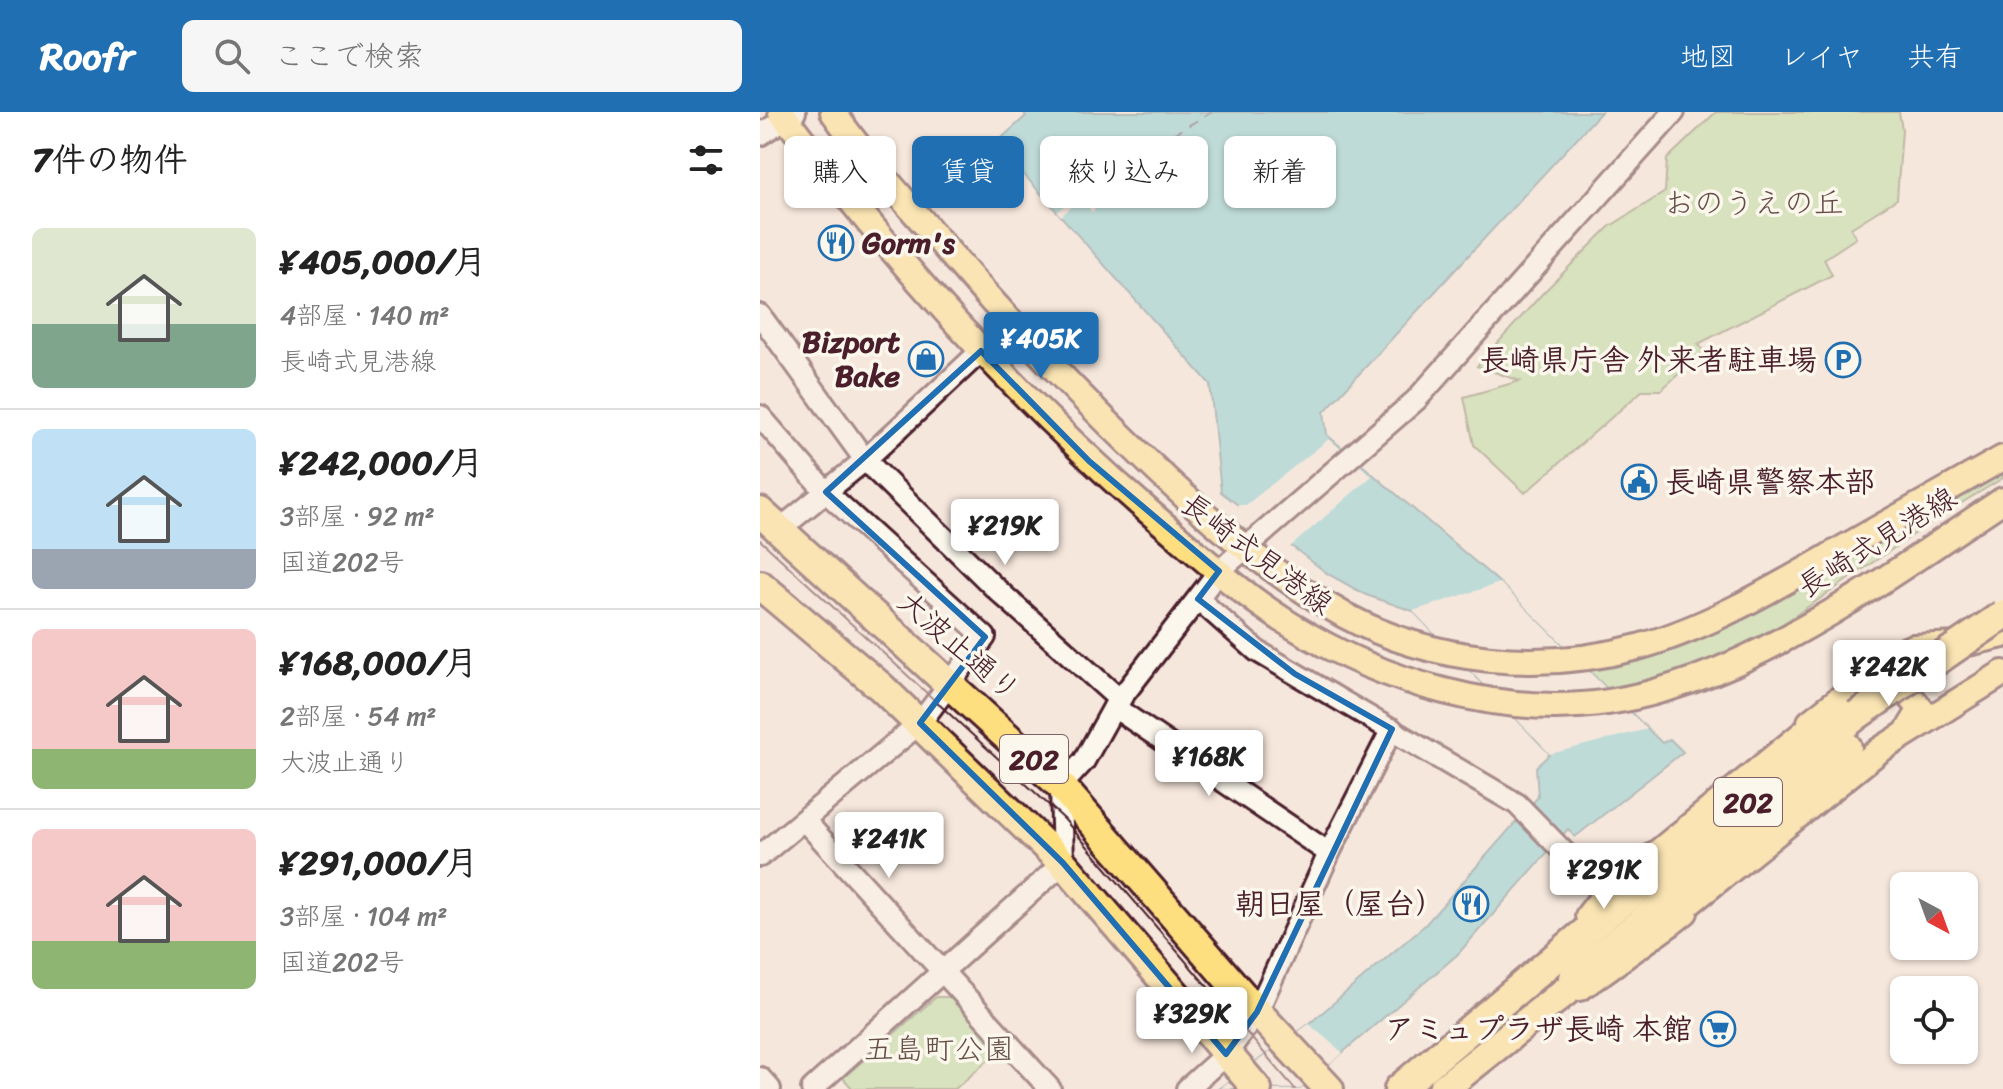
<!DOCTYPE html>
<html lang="ja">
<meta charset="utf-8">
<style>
body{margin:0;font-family:Sriracha,"Klee One",sans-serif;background:#f6f6f6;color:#222;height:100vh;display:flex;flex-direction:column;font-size:30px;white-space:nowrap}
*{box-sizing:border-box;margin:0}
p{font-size:26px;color:#767676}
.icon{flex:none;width:44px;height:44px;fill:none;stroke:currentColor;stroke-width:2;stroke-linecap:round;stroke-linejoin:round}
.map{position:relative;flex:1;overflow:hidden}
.side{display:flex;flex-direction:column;background:#fff;width:760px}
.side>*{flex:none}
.hud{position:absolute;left:24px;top:24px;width:760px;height:72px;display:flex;gap:16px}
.needle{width:52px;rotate:139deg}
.buttons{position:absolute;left:1130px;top:760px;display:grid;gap:16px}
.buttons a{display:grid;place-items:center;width:88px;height:88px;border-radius:12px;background:#fff;box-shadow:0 2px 6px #0004;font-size:40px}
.price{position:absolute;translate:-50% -68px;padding:0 18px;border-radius:8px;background:#fff;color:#222;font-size:26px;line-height:52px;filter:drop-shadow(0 2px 4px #0008)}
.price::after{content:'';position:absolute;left:50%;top:48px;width:24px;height:18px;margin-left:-12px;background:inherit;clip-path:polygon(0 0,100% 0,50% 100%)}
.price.on{background:#1f6fb2;color:#fff}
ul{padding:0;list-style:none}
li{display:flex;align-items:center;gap:24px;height:200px;padding:0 32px}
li+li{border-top:2px solid #e0e0e0}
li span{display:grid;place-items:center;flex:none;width:224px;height:160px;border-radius:12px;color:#555}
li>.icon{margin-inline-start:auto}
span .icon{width:96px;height:96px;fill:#fffc;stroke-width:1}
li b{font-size:34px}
h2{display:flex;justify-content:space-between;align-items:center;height:96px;padding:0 32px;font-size:34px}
.tag{padding:0 28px;border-radius:12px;background:#fff;box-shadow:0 2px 6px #0004;font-size:28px;line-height:72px}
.tag.on{background:#1f6fb2;color:#fff}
header{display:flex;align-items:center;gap:48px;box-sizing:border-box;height:112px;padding:0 40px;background:#1f6fb2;color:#fff}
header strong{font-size:38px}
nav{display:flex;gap:44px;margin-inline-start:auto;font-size:28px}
.search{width:560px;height:72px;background:#f6f6f6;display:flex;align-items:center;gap:20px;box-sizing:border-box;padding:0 28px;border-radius:12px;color:#767676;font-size:30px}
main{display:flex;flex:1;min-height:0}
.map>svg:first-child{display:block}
.green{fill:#b3dc99;stroke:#7e7e62;stroke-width:2}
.water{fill:#7bccd2;stroke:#67878f;stroke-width:2}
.pier{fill:#f6e7dc}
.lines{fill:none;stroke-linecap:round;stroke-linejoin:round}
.ferry{stroke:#59535d;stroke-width:2;stroke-dasharray:10 8;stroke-linecap:butt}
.minor-casing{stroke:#4a1f2b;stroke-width:26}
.major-casing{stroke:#4a1f2b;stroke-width:30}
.highway-casing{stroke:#4a1f2b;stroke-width:34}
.minor{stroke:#fbf7ec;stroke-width:20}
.major{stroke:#fedf80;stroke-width:24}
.highway{stroke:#fedf80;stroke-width:28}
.tram{stroke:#4a1f2b;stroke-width:2}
.highway-bridge-casing{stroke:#4a1f2b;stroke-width:34;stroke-linecap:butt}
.highway-bridge{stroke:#fedf80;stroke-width:28}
.marked{fill:none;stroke:#1f6fb2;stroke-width:6;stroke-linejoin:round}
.labels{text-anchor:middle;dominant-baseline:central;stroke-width:7;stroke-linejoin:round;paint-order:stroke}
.shield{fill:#fbf7ec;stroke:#7f6065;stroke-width:2}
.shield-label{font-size:28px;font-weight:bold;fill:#4a1f2b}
.park-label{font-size:30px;fill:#644e46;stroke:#fbf7ec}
.poi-label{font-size:30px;font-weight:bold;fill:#4a1f2b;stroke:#fbf7ec;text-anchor:end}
.street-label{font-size:30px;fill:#4a1f2b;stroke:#fbf7ec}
</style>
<header>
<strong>Roofr</strong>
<div class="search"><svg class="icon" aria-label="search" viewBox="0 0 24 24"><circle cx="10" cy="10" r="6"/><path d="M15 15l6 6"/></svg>ここで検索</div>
<nav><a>地図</a><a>レイヤ</a><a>共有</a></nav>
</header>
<main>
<section class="side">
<h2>7件の物件<svg class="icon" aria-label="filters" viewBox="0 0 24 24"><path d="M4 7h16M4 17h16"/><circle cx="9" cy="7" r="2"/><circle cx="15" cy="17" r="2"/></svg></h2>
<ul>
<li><span style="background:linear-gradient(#dfe7d0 60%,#7fa58c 0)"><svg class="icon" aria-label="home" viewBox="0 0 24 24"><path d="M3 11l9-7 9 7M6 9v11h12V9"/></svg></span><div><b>¥405,000/月</b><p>4部屋 · 140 m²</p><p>長崎式見港線</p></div></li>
<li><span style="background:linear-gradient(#bfe0f5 75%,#9aa5b1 0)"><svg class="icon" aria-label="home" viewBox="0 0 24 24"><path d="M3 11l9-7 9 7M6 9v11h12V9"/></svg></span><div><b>¥242,000/月</b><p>3部屋 · 92 m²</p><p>国道202号</p></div></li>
<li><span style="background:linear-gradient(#f6c9c9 75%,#8fb573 0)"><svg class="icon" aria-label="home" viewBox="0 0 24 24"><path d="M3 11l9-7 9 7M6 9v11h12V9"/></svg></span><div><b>¥168,000/月</b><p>2部屋 · 54 m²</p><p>大波止通り</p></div></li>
<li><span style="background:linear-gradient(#f6c9c9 70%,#8fb573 0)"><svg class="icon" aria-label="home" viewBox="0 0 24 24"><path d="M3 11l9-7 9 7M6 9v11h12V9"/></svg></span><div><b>¥291,000/月</b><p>3部屋 · 104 m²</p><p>国道202号</p></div></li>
</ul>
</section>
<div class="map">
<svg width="1243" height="977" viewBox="0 0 1243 977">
<rect width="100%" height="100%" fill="#f6e7dc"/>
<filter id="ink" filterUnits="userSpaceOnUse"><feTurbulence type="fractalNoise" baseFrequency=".0125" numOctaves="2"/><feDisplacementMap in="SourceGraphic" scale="16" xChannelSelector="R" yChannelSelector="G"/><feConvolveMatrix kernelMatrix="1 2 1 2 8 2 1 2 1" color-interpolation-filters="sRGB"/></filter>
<g filter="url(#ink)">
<!-- green -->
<g class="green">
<path d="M 956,0 L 1139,0 L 1142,18 L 1137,87 L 1091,116 L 1096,126 L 1064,147 L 1072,163 L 938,232 L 944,239 L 901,278 L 883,278 L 765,381 L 714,333 L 704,285 L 760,269 L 717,254 L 782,182 L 849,115 L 905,80 L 907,47 Z"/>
<path d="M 1243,352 L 1243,366 L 1185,401 L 1004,525 L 965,545 L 852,582 L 829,559 L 913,537 L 1000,498 L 1058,467 L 1113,424 Z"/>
<path d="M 176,885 L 191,885 L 239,939 L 195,977 L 93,977 L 83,966 Z"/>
</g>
<!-- water -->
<path class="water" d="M 263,0 L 841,0 L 564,300 L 567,323 L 740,471 L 902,631 L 910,627 L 923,640 L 815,725 L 808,717 L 698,842 L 540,977 L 458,977 L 549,912 L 665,813 L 778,685 L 776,655 L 790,642 L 653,499 L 606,483 L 568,462 L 461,380 L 450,272 L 236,31 L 266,4 Z"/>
<!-- pier -->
<g class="pier">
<path d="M 357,38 L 377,62 L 332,100 L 321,87 L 301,104 L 297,100 L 317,82 L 313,76 Z"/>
<path d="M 569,327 L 612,364 L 530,435 L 476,393 L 486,393 Z"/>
<path d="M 740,471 L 887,617 L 790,642 L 653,499 Z"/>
<path d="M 549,912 L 583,941 L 540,977 L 460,976 Z"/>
</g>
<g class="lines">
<!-- ferry -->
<path class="ferry" d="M 366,49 L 452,0"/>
<!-- minor casing -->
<g class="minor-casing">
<g id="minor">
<path d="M 0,23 L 35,0"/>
<path d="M 0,203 L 105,348 L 233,474 L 360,588"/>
<path d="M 0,304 L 66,380 L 225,525 L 160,611 L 0,744"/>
<path d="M 19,418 L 105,348 L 221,239 L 254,215"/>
<path d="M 438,487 L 497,539 L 757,692 L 836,773 L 844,777 L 863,770"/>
<path d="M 354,595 L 569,741"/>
<path d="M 44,708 L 290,977"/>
<path d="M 0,966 L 10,977"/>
<path d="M 52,977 L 303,751 L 301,674 L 324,649 L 354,595 L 459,459 L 656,288 L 914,0"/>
<path d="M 427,977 L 466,942 L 497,900 L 571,737 L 632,617"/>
</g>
</g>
<!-- major casing -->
<g class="major-casing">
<g id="major">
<path d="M 21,0 C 133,147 255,285 395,405 C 438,442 482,483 531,513 C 622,570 741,606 848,590 C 991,568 1125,466 1243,388"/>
<path d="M 73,0 C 107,49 149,93 188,139 C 249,210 313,278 381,343 C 443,403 508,461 584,503 C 673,551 781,561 878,535 C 950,515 1016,475 1080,438 C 1134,407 1188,377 1243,346"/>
<path d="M 1126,562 L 1132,563 L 1161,597 L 1147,620"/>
<path d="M 835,813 L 828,804 L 842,786 L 1052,614 L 1050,610 L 1137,542 L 1153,535 L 1199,533 L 1243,523"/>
<path d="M 817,873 L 820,876 L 911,811 L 925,800 L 922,797 L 1120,638 L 1243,561"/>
</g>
</g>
<!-- highway casing -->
<g class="highway-casing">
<g id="highway">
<path d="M 0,400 L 301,674 L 497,900 L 569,977"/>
<path d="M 0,473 L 121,575 L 303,751 L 497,977"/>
<path d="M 639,977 L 854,796 L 1097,603"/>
<path d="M 683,977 L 816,871 L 813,866 L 914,783 L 912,780 L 1087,635"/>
</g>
</g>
<!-- minor -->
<use href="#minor" class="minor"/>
<!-- major -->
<use href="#major" class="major"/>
<!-- highway -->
<use href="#highway" class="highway"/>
<!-- tram -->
<path class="tram" d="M 0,428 L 304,707 L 535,977"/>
<!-- highway-bridge casing -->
<g class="highway-bridge-casing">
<path id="highway-bridge" d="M 1097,603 L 1243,503"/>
</g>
<!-- highway-bridge -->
<use href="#highway-bridge" class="highway-bridge"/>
</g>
</g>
<!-- marked area -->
<path d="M0 0H1243V977H0ZM 221,239 L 329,349 L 459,459 L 438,487 L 535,562 L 632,617 L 497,900 L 466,942 L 303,751 L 160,611 L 225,525 L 66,380 Z" fill="#f6e7dc" fill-opacity=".55" fill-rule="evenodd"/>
<path class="marked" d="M 221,239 L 329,349 L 459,459 L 438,487 L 535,562 L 632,617 L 497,900 L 466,942 L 303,751 L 160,611 L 225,525 L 66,380 Z"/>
<!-- icons -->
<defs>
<g id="restaurant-ring" transform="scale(1.8)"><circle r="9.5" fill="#fbf7ec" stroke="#1f6fb2" stroke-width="1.5"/><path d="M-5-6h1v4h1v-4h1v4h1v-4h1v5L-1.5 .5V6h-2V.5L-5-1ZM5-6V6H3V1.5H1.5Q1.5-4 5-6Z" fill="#1f6fb2"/></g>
<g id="shop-ring" transform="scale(1.8)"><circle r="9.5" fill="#fbf7ec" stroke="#1f6fb2" stroke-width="1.5"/><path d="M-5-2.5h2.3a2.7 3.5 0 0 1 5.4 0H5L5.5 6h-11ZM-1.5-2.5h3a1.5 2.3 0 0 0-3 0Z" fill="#1f6fb2"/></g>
<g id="parking-ring" transform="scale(1.8)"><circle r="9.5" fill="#fbf7ec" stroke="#1f6fb2" stroke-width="1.5"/><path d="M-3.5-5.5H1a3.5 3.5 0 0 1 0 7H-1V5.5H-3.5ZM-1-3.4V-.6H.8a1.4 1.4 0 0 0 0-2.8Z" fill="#1f6fb2"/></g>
<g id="civic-ring" transform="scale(1.8)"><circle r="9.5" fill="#fbf7ec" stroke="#1f6fb2" stroke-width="1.5"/><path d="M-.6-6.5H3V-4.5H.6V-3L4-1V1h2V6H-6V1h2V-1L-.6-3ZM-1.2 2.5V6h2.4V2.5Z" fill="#1f6fb2"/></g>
<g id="supermarket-ring" transform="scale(1.8)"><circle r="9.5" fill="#fbf7ec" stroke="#1f6fb2" stroke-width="1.5"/><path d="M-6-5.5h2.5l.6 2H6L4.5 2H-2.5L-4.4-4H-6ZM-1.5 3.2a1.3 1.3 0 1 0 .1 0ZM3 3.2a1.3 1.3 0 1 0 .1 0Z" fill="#1f6fb2"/></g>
</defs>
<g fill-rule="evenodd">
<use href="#restaurant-ring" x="76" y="131"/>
<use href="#shop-ring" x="166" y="247"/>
<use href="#parking-ring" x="1083" y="248"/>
<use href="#civic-ring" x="879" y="370"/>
<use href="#restaurant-ring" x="711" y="792"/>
<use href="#supermarket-ring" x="958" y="917"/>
</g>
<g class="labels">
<!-- shield labels -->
<g class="shield">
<rect x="240" y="623" width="68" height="48" rx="6"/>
<rect x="954" y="666" width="68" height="48" rx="6"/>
</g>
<g class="shield-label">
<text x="274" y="647">202</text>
<text x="988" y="690">202</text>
</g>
<!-- park labels -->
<g class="park-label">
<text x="994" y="91">おのうえの丘</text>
<text x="179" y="937">五島町公園</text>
</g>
<!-- poi labels -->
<g class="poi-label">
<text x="102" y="131" text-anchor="start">Gorm's</text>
<text x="140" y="230">Bizport<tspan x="140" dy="34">Bake</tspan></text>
<text x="1057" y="248">長崎県庁舎 外来者駐車場</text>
<text x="905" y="370" text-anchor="start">長崎県警察本部</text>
<text x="685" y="792">朝日屋（屋台）</text>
<text x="932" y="917">アミュプラザ長崎 本館</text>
</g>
<!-- street labels -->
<g class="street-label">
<text transform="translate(1117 430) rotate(-32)">長崎式見港線</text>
<text transform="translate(497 442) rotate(37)">長崎式見港線</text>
<text transform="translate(199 534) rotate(41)">大波止通り</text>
</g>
</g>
</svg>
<div class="buttons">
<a><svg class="needle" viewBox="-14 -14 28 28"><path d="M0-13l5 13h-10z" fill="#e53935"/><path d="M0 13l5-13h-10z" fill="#767676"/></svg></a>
<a><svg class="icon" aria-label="locate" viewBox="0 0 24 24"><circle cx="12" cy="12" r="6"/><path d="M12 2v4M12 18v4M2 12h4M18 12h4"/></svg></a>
</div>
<b class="price on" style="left:281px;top:268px">¥405K</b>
<b class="price" style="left:245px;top:455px">¥219K</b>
<b class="price" style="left:1129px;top:596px">¥242K</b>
<b class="price" style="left:449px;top:686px">¥168K</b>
<b class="price" style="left:129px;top:768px">¥241K</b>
<b class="price" style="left:844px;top:799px">¥291K</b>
<b class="price" style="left:432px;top:943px">¥329K</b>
<div class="hud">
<a class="tag">購入</a>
<a class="tag on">賃貸</a>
<a class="tag">絞り込み</a>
<a class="tag">新着</a>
</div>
</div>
</main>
